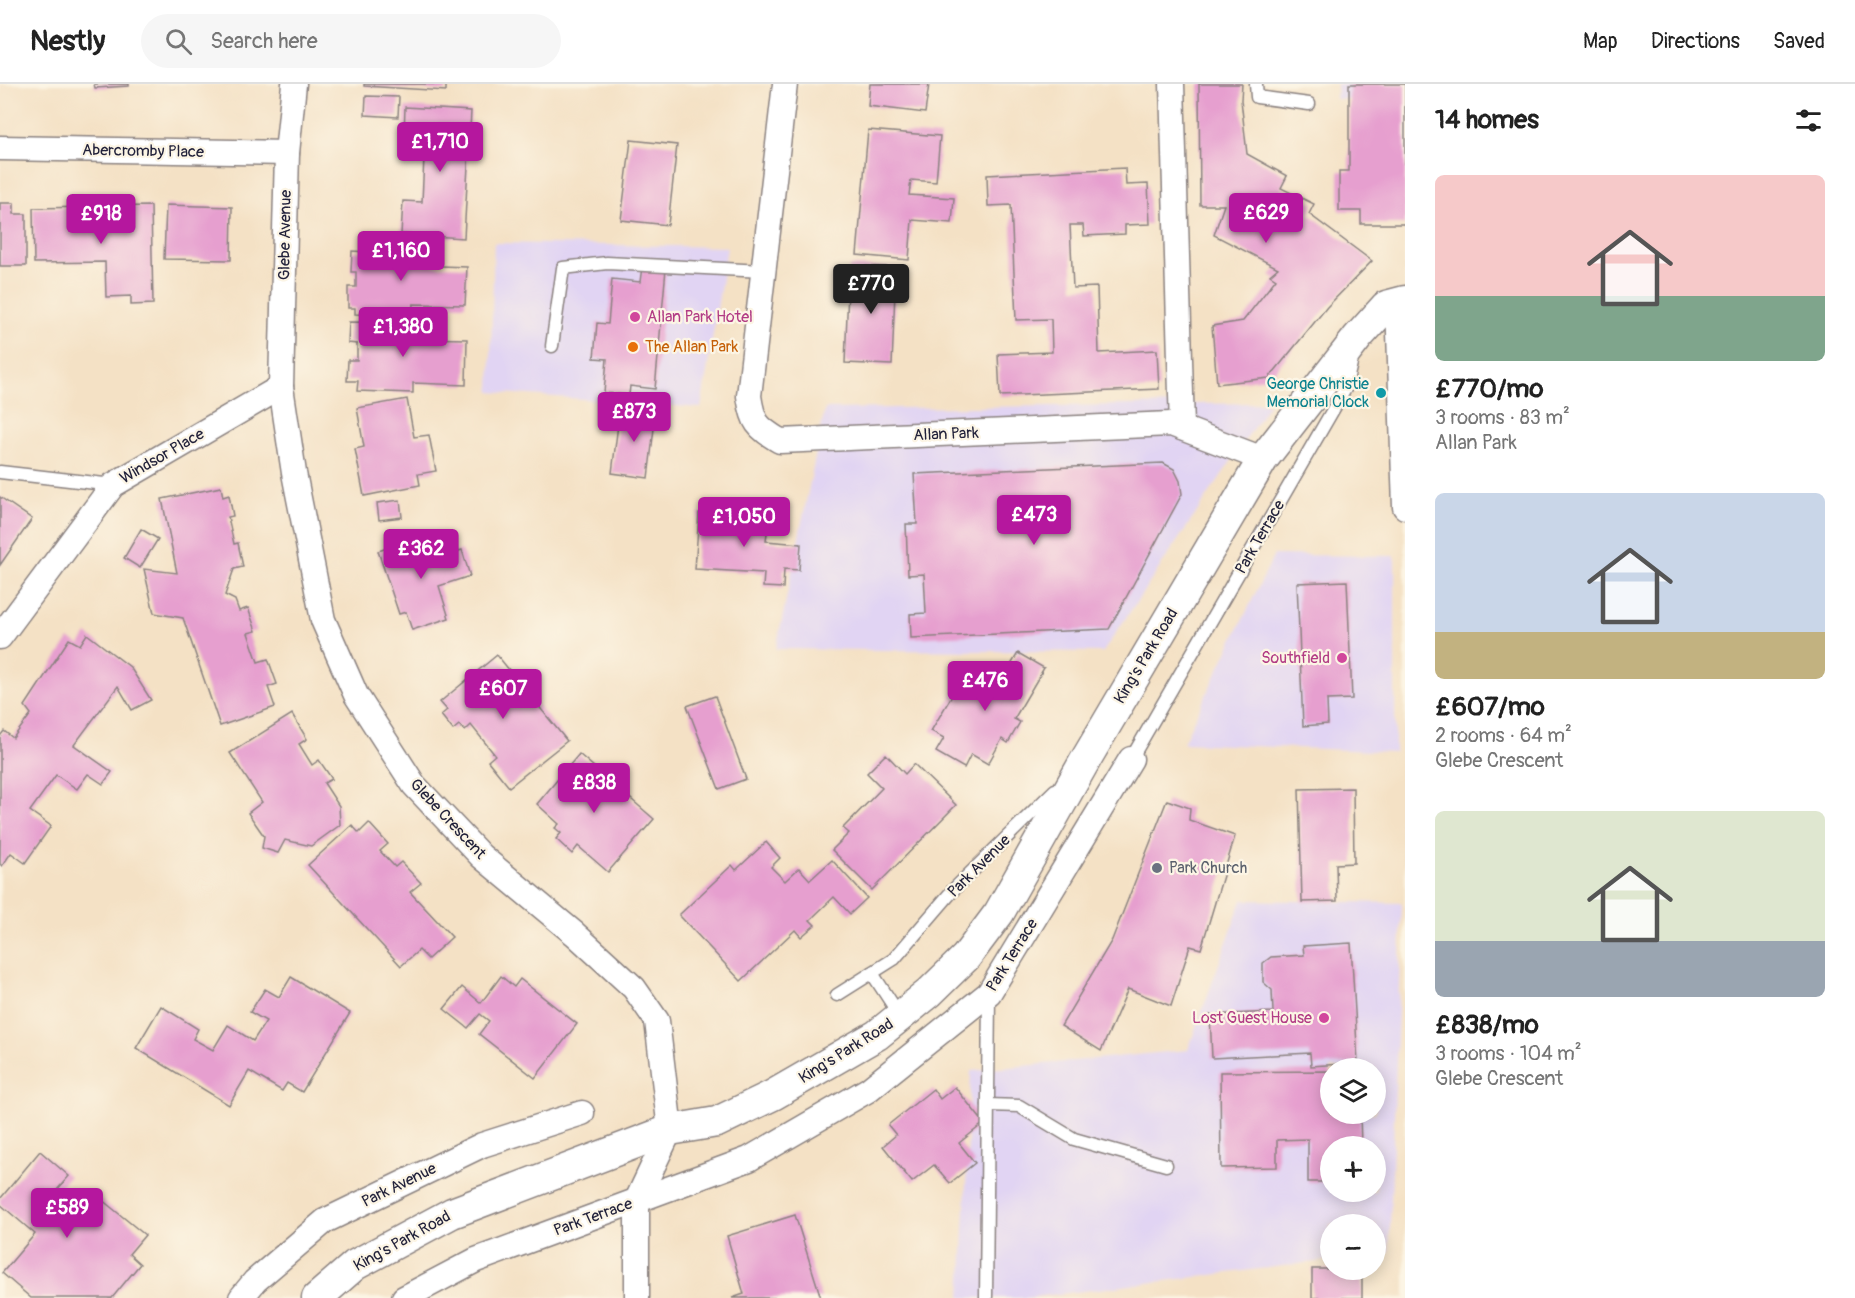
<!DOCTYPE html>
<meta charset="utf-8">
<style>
body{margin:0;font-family:Pangolin,sans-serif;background:#f6f6f6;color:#222;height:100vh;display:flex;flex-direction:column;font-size:22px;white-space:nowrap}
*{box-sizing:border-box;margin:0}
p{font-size:20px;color:#767676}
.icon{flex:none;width:33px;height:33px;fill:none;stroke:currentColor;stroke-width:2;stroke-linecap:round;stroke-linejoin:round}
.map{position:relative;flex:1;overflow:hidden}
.drawer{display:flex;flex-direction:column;background:#fff;width:450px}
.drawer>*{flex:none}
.tools{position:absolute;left:1320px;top:974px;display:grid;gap:12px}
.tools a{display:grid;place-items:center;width:66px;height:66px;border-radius:50%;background:#fff;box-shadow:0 3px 15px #0003;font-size:30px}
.price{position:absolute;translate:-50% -51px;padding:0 14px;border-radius:6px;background:#b5179e;color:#fff;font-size:20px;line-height:39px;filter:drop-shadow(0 2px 3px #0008)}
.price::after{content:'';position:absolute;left:50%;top:36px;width:18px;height:14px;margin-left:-9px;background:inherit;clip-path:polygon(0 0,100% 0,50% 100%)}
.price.selected{background:#222;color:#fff}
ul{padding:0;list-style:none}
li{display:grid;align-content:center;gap:12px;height:318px;padding:0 30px}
li span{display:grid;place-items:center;height:186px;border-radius:9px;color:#555}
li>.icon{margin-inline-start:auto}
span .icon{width:108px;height:108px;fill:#fffc;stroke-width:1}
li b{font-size:26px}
h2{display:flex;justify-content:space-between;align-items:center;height:72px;padding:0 30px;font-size:26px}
header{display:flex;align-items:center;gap:36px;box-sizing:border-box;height:84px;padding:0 30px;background:#fff;border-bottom:2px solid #e0e0e0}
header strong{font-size:28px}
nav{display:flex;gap:33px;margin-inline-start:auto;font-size:21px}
.search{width:420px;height:54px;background:#f6f6f6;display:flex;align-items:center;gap:15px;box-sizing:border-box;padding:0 21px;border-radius:33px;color:#767676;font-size:22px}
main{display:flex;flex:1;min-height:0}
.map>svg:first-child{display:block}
.built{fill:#e1d4f3;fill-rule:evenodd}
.building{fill:#e69fcf}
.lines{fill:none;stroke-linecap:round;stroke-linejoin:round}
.service-casing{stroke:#8b8280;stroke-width:15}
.minor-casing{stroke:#8b8280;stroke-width:27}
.tertiary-casing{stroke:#8b8280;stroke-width:33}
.service{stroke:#fff;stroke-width:12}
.minor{stroke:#fff;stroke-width:24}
.tertiary{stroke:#fff;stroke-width:30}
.hotel-dot{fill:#d1479c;stroke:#fcf5e5;stroke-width:2}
.food-dot{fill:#e8710a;stroke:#fcf5e5;stroke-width:2}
.culture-dot{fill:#0f9aa8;stroke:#fcf5e5;stroke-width:2}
.worship-dot{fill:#6b7280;stroke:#fcf5e5;stroke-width:2}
.labels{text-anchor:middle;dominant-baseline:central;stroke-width:4.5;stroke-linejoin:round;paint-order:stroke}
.street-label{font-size:16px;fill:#22223b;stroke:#fcf5e5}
.hotel-label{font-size:16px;fill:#b23c85;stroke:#fcf5e5;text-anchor:end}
.food-label{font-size:16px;fill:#c56008;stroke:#fcf5e5;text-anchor:start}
.culture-label{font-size:16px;fill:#0d838f;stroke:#fcf5e5;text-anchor:end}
.worship-label{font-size:16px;fill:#5b616d;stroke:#fcf5e5;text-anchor:start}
</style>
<header>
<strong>Nestly</strong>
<div class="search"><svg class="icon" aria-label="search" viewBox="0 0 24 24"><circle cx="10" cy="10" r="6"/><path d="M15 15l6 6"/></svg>Search here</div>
<nav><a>Map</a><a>Directions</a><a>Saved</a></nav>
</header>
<main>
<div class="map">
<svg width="1405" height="1214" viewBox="0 0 1405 1214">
<rect width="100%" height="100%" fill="#fcf5e5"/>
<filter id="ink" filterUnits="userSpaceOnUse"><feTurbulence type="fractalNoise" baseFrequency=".0167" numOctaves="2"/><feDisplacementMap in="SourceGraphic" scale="12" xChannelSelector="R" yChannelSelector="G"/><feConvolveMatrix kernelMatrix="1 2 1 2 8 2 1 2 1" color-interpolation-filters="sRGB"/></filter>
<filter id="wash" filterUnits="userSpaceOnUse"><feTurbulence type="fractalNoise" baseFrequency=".008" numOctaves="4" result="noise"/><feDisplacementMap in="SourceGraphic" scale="24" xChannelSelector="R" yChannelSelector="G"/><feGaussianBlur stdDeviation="1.35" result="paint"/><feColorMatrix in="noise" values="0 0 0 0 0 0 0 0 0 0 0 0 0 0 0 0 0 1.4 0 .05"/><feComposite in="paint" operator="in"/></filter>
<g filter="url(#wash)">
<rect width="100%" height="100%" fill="#f4e1c5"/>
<!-- built -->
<g class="built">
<path d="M 1337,0 L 1405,0 L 1405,15 L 1336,15 Z"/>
<path d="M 494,159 L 727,163 L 701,324 L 490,308 Z"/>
<path d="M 1270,319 L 1103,568 L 776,565 L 825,325 Z"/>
<path d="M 1274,471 L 1395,472 L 1395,668 L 1183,659 Z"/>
<path d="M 1242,816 L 1402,819 L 1389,1169 L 1376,1171 L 1376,1140 L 1330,1140 L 1330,1176 L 1027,1214 L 961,1214 L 971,987 L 1188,966 ZM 1330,984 L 1376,984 L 1376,1029 L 1330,1029 ZM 1330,1062 L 1376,1062 L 1376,1107 L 1330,1107 Z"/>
</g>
<g id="blocks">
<!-- building -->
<g class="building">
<path d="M 94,0 L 129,0 L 129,2 L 95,4 Z"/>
<path d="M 364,0 L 446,0 L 446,7 L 364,2 Z"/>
<path d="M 870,0 L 929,0 L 925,29 L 868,22 Z"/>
<path d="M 1199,0 L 1242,0 L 1241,16 L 1247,70 L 1287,92 L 1281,104 L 1314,120 L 1309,130 L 1372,177 L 1327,223 L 1269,294 L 1217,300 L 1212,242 L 1243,237 L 1276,195 L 1270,191 L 1278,184 L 1214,151 L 1224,121 L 1200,121 Z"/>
<path d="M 1349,0 L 1405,0 L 1405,140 L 1361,140 L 1361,127 L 1339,127 L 1339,87 L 1349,87 Z"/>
<path d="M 366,12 L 399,13 L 398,33 L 365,31 Z"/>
<path d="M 405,23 L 471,27 L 464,154 L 401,150 L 403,117 L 422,118 L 425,51 L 404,50 Z"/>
<path d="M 868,46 L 940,52 L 936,98 L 911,96 L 909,111 L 954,114 L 952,139 L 912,136 L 909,176 L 857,171 Z"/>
<path d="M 631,56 L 677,61 L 668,141 L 621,136 Z"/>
<path d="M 1125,84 L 1126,101 L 1148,100 L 1150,140 L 1125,141 L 1125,150 L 1084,152 L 1083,141 L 1070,141 L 1073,204 L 1097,203 L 1099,269 L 1157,266 L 1159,305 L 1000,312 L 998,270 L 1052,268 L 1051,235 L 1016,236 L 1011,121 L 988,122 L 987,91 Z"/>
<path d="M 0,119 L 14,119 L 14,130 L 26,130 L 26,182 L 0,182 Z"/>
<path d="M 166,121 L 232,123 L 231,176 L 164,175 Z"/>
<path d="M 151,122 L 153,220 L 131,221 L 131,212 L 106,213 L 105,178 L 34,179 L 33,124 Z"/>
<path d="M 368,156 L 397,157 L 396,167 L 415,168 L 415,181 L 467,183 L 465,221 L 413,220 L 412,232 L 355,230 L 355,224 L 348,224 L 348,203 L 356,203 L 356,188 L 351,188 L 352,167 L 368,168 Z"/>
<path d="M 849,182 L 896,183 L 892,281 L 845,279 Z"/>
<path d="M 642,183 L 666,185 L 655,305 L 630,302 L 629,311 L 604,309 L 607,275 L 594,274 L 597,239 L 608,240 L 612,195 L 640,198 Z"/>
<path d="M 349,238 L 413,239 L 412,254 L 467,255 L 466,301 L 413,299 L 413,309 L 357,307 L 358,297 L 347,297 L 348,276 L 357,276 L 357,260 L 348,259 Z"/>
<path d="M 407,315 L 414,353 L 429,351 L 436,387 L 418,390 L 420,401 L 364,412 L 355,365 L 364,363 L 357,324 Z"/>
<path d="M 620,324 L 656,328 L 648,394 L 612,389 Z"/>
<path d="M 1163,379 L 1174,385 L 1180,397 L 1182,410 L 1109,545 L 911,554 L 910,530 L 926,529 L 924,490 L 908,491 L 906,440 L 917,440 L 914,390 Z"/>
<path d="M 221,403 L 223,413 L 229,411 L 233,432 L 228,433 L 234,460 L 238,459 L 243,483 L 234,485 L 225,511 L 235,516 L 239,527 L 248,524 L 256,547 L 248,549 L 258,578 L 268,575 L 277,600 L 268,603 L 275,623 L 220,642 L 183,534 L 154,529 L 144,485 L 177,489 L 162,415 Z"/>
<path d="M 0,413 L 32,435 L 0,481 Z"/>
<path d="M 400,416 L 402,433 L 379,436 L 377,419 Z"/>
<path d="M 699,429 L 769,433 L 766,457 L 801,460 L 799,486 L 784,485 L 783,504 L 763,503 L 764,489 L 695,485 Z"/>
<path d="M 141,445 L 158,455 L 140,484 L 124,474 Z"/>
<path d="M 426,452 L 433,475 L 462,466 L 470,492 L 439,502 L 449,534 L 412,546 L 406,528 L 399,530 L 378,467 Z"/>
<path d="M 1347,497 L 1352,615 L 1327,616 L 1328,640 L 1303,642 L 1297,499 Z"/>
<path d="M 87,550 L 130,583 L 151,616 L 132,626 L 118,602 L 74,661 L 112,688 L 103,700 L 88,690 L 77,705 L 56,691 L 30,727 L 51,742 L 25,779 L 11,769 L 2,782 L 0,780 L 0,652 L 4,647 L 13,654 L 31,630 L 25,622 L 69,555 L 80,561 Z"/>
<path d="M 1018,569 L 1044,584 L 1014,635 L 1020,638 L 1008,659 L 1002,655 L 988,680 L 971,670 L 964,684 L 936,668 L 944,654 L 931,647 L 964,591 L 972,596 L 978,585 L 996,595 L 1003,583 L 1008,586 Z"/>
<path d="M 497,571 L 567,657 L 509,703 L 488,677 L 495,671 L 471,641 L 465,647 L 459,641 L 453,646 L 441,631 L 447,626 L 440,618 Z"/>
<path d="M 715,612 L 746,695 L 719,705 L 687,622 Z"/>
<path d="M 292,630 L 307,655 L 299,660 L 312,681 L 319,676 L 332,695 L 324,699 L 339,722 L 340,741 L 311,762 L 285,756 L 278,769 L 262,764 L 264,752 L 248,729 L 262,718 L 230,669 Z"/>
<path d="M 579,670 L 654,735 L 608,788 L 578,762 L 572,770 L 556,755 L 561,749 L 555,744 L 559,740 L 537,720 Z"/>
<path d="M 886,670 L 905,690 L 914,680 L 956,721 L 872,806 L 832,766 L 849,749 L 843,744 L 882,704 L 867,689 Z"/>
<path d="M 1353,704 L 1354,779 L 1336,780 L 1337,817 L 1302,818 L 1299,705 Z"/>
<path d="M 1167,716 L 1190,724 L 1189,736 L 1235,752 L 1201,865 L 1190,862 L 1171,922 L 1128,905 L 1101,967 L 1061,942 L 1112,856 Z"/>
<path d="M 369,739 L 388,760 L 380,767 L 395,783 L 401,778 L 421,799 L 410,808 L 452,853 L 428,875 L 419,866 L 401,882 L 308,781 L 352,741 L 359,749 Z"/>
<path d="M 766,758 L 780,774 L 771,783 L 785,797 L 799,784 L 810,796 L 832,776 L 867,814 L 850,830 L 834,813 L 810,836 L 815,841 L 801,853 L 795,846 L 741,897 L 679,831 L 732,781 L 736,786 Z"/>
<path d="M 1351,859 L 1358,979 L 1311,982 L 1310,969 L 1212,974 L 1210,931 L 1273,928 L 1272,906 L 1263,898 L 1263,879 L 1271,873 L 1304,871 L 1303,862 Z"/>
<path d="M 501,892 L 514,903 L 520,895 L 577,940 L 535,994 L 479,950 L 489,937 L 480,930 L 468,944 L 444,925 L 462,903 L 481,919 Z"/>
<path d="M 291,893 L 350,929 L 302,1008 L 287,999 L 282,1007 L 249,987 L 229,1021 L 136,964 L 161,922 L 198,945 L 193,955 L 213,966 L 228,941 L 253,957 L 266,937 L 250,928 L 265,905 L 279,913 Z"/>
<path d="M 1330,987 L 1330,1029 L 1360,1029 L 1361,1062 L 1330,1062 L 1330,1098 L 1308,1098 L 1308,1055 L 1277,1056 L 1277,1083 L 1221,1084 L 1220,988 Z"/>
<path d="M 955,1003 L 984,1039 L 959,1059 L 975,1079 L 950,1099 L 934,1081 L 912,1098 L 883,1062 L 896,1051 L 888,1041 L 933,1005 L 940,1015 Z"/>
<path d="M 40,1067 L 69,1092 L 57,1106 L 83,1127 L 96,1111 L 145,1151 L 129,1170 L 140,1180 L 112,1214 L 31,1214 L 2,1189 L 35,1150 L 0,1120 L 0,1115 Z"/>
<path d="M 795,1131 L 821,1214 L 732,1214 L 744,1210 L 727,1152 Z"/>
<rect x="1312" y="1185" width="50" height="29"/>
</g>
</g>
</g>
<g filter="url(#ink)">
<use href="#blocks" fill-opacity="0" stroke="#8b8280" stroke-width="1.5"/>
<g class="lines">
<!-- service casing -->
<g class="service-casing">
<g id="service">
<path d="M 1256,0 L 1257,13 L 1309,20"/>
<path d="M 552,262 L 563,184 L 607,179 L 763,187"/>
<path d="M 0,388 L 113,401"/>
<path d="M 1131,675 L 1345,305 L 1352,275"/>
<path d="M 872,889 L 900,932"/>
<path d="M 837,911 L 894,875 L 954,805 L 1055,706"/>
<path d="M 988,1021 L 1019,1022 L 1074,1055 L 1166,1081"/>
<path d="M 986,1214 L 989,910"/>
</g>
</g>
<!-- minor casing -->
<g class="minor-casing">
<g id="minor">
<path d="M 294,0 L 287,69 L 281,303 L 294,389 L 323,536 L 356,611 L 414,701 L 481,772 L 575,850 L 634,904 L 657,937 L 670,1046 L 637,1116 L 637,1214"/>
<path d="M 785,0 L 749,312 C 753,339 757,343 780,357 L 1171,340 L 1263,375"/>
<path d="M 1172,0 L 1182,344"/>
<path d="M 0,64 L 287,69"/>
<path d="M 1398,219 L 1405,423"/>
<path d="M 0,553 L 113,401 L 281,303"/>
<path d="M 241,1214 L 255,1197 L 325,1137 L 482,1061 L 582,1029"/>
<path d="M 404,1214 L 476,1176 L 749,1075 L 868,1006 L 989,909 L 1131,675"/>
</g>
</g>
<!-- tertiary casing -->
<g class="tertiary-casing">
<path id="tertiary" d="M 317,1214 L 355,1181 L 452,1129 L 670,1046 L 717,1038 L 773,1011 L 877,951 L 929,909 L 966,873 L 999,829 L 1086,675 L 1263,375 L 1358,253 L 1386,222 L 1405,217"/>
</g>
<!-- service -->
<use href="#service" class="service"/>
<!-- minor -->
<use href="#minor" class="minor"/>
<!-- tertiary -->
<use href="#tertiary" class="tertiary"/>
</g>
</g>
<!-- markers -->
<g class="hotel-dot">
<circle cx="635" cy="233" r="6"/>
<circle cx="1342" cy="574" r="6"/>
<circle cx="1324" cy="934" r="6"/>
</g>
<circle class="food-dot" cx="633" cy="263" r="6"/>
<circle class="culture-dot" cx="1381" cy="309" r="6"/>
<circle class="worship-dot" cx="1157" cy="784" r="6"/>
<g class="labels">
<!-- street labels -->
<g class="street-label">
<text transform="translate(143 67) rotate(1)">Abercromby Place</text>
<text transform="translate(285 151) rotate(-89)">Glebe Avenue</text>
<text transform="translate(946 350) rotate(-2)">Allan Park</text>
<text transform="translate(162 372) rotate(-30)">Windsor Place</text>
<text transform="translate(1260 453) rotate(-60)">Park Terrace</text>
<text transform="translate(1146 572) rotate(-59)">King's Park Road</text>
<text transform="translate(448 735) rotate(47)">Glebe Crescent</text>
<text transform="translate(979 782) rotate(-45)">Park Avenue</text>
<text transform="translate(1012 871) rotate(-58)">Park Terrace</text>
<text transform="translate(846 967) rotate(-32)">King's Park Road</text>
<text transform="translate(399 1101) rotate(-26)">Park Avenue</text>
<text transform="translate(593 1133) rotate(-20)">Park Terrace</text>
<text transform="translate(402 1157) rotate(-29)">King's Park Road</text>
</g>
<!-- hotel labels -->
<g class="hotel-label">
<text x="647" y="233" text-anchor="start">Allan Park Hotel</text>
<text x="1330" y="574">Southfield</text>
<text x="1312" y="934">Lost Guest House</text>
</g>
<!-- food labels -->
<g class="food-label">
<text x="645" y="263">The Allan Park</text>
</g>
<!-- culture labels -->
<g class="culture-label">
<text x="1369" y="300">George Christie<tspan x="1369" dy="18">Memorial Clock</tspan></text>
</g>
<!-- worship labels -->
<g class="worship-label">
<text x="1169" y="784">Park Church</text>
</g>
</g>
</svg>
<div class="tools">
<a><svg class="icon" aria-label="layers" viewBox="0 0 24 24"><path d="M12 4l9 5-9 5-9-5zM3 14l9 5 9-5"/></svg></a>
<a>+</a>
<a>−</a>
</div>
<b class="price" style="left:440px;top:89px">£1,710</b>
<b class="price" style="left:1266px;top:160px">£629</b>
<b class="price" style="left:101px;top:161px">£918</b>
<b class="price" style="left:401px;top:198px">£1,160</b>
<b class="price selected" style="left:871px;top:231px">£770</b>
<b class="price" style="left:403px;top:274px">£1,380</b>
<b class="price" style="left:634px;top:359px">£873</b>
<b class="price" style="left:1034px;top:462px">£473</b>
<b class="price" style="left:744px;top:464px">£1,050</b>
<b class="price" style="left:421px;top:496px">£362</b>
<b class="price" style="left:985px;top:628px">£476</b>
<b class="price" style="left:503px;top:636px">£607</b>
<b class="price" style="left:594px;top:730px">£838</b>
<b class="price" style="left:67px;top:1155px">£589</b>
</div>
<section class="drawer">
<h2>14 homes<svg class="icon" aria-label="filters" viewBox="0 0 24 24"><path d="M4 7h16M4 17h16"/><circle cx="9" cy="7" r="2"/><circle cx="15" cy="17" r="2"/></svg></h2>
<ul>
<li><span style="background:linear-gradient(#f6c9c9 65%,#7fa58c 0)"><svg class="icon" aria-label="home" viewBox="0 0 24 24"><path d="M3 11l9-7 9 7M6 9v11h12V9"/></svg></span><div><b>£770/mo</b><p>3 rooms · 83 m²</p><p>Allan Park</p></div></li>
<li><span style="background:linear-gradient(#c9d6e8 75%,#c2b280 0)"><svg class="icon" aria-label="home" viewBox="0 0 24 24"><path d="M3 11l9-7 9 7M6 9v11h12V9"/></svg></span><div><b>£607/mo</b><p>2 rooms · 64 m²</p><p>Glebe Crescent</p></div></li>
<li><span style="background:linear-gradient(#dfe7d0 70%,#9aa5b1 0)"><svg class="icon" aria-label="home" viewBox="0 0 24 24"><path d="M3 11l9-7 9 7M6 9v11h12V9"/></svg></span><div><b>£838/mo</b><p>3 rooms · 104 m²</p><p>Glebe Crescent</p></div></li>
</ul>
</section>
</main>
